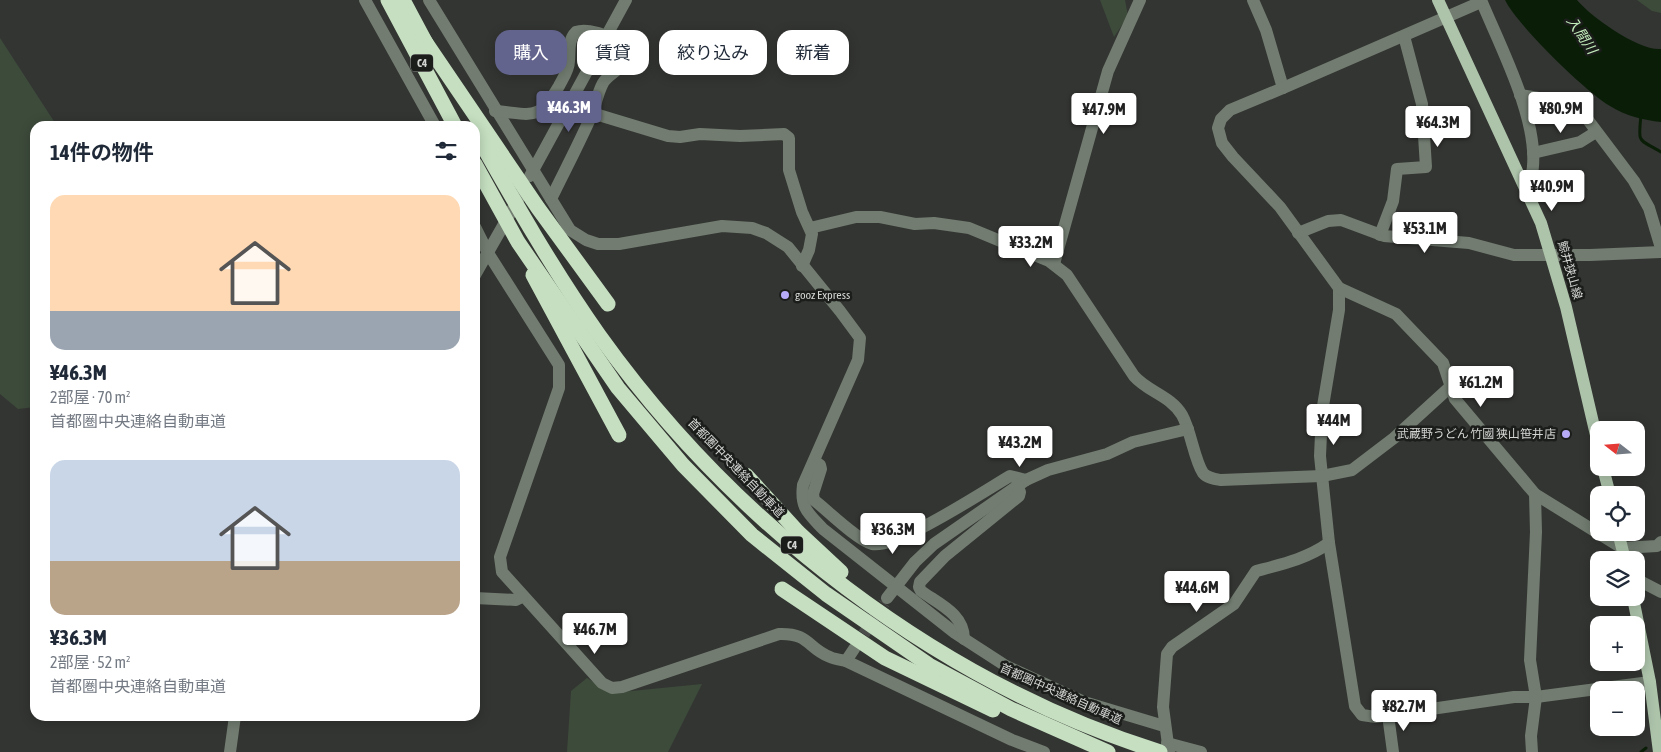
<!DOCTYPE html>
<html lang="ja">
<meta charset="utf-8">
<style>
body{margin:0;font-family:"Asap Condensed","Noto Sans JP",sans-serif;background:#f6f6f7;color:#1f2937;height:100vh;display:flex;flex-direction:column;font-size:19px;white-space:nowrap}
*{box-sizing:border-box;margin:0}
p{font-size:16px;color:#747a83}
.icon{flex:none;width:28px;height:28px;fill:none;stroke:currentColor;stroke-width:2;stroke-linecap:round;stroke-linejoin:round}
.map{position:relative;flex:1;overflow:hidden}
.side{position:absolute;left:30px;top:121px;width:450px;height:600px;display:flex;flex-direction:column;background:#fff;border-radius:15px;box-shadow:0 2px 12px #0003}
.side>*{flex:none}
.guide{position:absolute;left:495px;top:30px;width:475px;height:45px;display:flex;gap:10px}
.needle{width:32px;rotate:287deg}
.buttons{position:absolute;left:1590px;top:421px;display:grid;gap:10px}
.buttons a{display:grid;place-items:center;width:55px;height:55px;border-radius:10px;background:#fff;box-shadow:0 2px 12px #0003;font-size:25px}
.price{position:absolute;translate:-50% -42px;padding:0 11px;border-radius:5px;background:#fff;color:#222;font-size:16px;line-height:32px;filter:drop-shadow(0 1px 2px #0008)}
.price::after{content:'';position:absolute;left:50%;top:30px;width:15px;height:11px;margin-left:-8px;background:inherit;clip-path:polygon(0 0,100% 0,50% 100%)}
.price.current{background:#63648d;color:#fff}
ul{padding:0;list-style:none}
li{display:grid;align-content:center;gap:10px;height:265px;padding:0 20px}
li span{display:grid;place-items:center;height:155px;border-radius:15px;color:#555}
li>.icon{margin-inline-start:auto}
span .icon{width:90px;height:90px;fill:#fffc;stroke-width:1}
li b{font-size:21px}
h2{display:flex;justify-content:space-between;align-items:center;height:60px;padding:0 20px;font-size:21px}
.pill{padding:0 18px;border-radius:15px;background:#fff;box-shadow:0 2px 12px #0003;font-size:18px;line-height:45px}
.pill.current{background:#63648d;color:#fff}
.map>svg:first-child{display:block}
.green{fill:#3d4b3b}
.water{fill:#0a1e07}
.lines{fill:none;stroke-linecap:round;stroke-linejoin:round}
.stream{stroke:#0a1e07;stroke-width:3}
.minor-tunnel{stroke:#4b4d4a;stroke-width:12;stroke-dasharray:12 6;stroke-linecap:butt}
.minor{stroke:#727c70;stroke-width:12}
.major{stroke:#adc3aa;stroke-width:12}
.highway{stroke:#c5dfc0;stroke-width:15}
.poi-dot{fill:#b7abf7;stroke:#1b1d1b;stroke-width:2}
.labels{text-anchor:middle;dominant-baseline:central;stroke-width:5;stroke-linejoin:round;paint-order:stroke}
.shield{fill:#1b1d1b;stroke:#9c9e9c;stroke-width:1}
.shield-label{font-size:11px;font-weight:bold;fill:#d3d5d3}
.street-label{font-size:12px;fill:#d3d5d3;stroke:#1b1d1b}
.poi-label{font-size:12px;fill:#d3d5d3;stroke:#1b1d1b;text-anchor:start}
.water-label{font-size:14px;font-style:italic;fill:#c3eebc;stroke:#1b1d1b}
</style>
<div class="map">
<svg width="1661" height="752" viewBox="0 0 1661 752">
<rect width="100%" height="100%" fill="#333532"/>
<!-- green -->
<g class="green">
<path d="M 1100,0 L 1125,0 L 1128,16 L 1114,37 Z"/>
<path d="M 1637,0 L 1661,0 L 1661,13 L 1652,11 Z"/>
<path d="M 0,38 L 57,126 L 35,126 L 35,407 L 18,409 L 0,394 Z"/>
<path d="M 587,678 L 611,693 L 702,684 L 668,752 L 567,752 L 571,691 Z"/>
</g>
<!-- water -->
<path class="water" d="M 1505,0 L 1577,0 C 1591,17 1639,51 1661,49 L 1661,122 C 1643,120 1626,116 1610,106 C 1585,91 1518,26 1505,0 Z"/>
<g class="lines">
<!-- stream -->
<g class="stream">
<path d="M 1641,115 C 1638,145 1638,138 1661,152"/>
<path d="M 1641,752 L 1646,748"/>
</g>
<!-- minor-tunnel -->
<path class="minor-tunnel" d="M 854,649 L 884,603"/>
<!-- minor -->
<g class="minor">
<path d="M 365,0 L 435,126"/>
<path d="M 429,0 L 570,230 L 586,240 L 598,244 L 619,244 L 722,226 L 752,228 L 766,233 L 788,247 L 840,311 L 860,338 L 858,360 L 803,485 C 800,508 808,513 823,529 L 955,633 L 1006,666 L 1084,702 L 1164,726"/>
<path d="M 1253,0 L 1266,30 L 1283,88 L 1230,110 L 1221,119 L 1218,128 L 1222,143 L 1233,157 L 1280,207 L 1339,288 L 1339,310 L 1322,412 L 1320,456 L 1329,543 L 1355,706 L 1362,715 L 1376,717 L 1514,697 L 1536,697 L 1650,682"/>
<path d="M 1481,0 C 1500,46 1537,116 1533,166 C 1533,173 1529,181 1527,188"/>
<path d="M 1283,88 L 1481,2"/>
<path d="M 1520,95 L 1570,103 L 1579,108 L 1634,181 L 1649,208 L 1661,248"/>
<path d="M 495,111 C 533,114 538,122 559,86 C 563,78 569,70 569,61 C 570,50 568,40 576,32 C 590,27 627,39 625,58 C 624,69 609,73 603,83 C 598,92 596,103 593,112 C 580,142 565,170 551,199"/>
<path d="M 592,113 L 668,136 L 680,137 L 700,134 L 740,136 L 784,134 L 789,138 L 789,170 L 802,212 L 812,234 L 809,250 L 802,266"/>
<path d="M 1533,153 L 1580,142 L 1596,132"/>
<path d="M 530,176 L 626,0"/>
<path d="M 475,227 L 488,253 L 559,365 L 559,388 L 500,557 L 502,572 L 602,683 L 612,688 L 622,687 L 779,634 C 810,633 807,648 830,657 C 834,659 841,660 846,661 L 1012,740 L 1044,752"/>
<path d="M 810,228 L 856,217 L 880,217 L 915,224 L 934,223 L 969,228 L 1049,261 L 1067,275 L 1134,376 C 1148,392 1171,396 1182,415 C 1191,431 1194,459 1203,473 C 1207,478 1215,479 1221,480 L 1322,476 L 1352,470 L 1394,438 L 1450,387"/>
<path d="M 1298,233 L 1328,221 L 1341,220 L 1384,236 L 1469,243 L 1514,255 L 1590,255 L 1661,252"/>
<path d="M 1380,235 L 1393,201 L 1397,169 L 1426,167 L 1422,104 L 1404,36"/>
<path d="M 1054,264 L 1108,71 L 1140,0"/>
<path d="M 475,275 L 520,196"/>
<path d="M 1339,288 L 1396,314 L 1443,363 L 1455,399 L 1535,494 L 1622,548 L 1657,546 L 1661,542"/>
<path d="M 814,461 L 820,465 L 821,469 L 813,494 L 814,500 C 827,510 857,540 872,544 C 895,550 986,490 1010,476 L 1026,480"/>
<path d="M 1636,579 L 1661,592"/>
<path d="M 475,598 L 516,600 L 522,597"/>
<path d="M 887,598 L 915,562 L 934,544 L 1026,480 L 1048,470 L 1107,454 L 1133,442 L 1188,429"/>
<path d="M 964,639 C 964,614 939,604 921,591 L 919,587 L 920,582 L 945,556 L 1019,496 L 1020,492 L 1017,485"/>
<path d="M 846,661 L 854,649"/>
<path d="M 1388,715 L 1393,752"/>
<path d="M 1167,743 L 1201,752"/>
<path d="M 230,752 L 235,716"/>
<path d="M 1169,752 L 1163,707 L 1167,654 L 1172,647 L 1234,604 L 1256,571 C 1283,564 1306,559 1329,543"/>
<path d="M 1532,752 L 1531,736 L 1536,697 L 1530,660 L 1536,532 L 1535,494"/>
</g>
<!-- major -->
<g class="major">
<path d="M 1438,0 L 1541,223 L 1566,307 L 1599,448"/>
<path d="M 1603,468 L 1610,495"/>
<path d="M 1618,532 L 1625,560"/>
<path d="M 1633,598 L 1650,682 L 1659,752"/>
</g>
<!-- highway -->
<g class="highway">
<path d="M 388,0 L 455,126"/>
<path d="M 403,0 L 427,45"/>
<path d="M 422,37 L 538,208 L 608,304"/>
<path d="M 475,132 C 514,201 553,270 599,335 C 734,524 937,682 1160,752"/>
<path d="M 475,164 L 518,242 L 618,388 L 683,465 L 752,535 L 826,594 L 929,665 L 1011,709 L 1108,752"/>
<path d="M 533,275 L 619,435"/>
<path d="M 746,475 L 798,532 L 841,572"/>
<path d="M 782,589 L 885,658 L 993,710"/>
</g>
</g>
<!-- markers -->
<g class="poi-dot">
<circle cx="785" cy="295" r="5"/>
<circle cx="1566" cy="434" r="5"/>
</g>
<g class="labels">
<!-- shield labels -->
<g class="shield">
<rect x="411" y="54.5" width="22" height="17" rx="4"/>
<rect x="781" y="536.5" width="22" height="17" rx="4"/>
</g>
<g class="shield-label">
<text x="422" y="63">C4</text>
<text x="792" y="545">C4</text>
</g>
<!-- street labels -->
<g class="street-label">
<text transform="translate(1570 270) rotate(74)">鯨井狭山線</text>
<text transform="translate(736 468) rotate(46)">首都圏中央連絡自動車道</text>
<text transform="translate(1061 694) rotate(24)">首都圏中央連絡自動車道</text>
</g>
<!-- poi labels -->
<g class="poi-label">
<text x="795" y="295">gooz Express</text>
<text x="1556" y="434" text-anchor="end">武蔵野うどん 竹國 狭山笹井店</text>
</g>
<!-- water labels -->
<g class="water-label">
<text transform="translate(1582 35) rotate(56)">入間川</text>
</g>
</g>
</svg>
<div class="buttons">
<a><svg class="needle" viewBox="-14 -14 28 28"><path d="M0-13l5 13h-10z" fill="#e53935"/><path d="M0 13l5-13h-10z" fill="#747a83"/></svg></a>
<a><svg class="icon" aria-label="locate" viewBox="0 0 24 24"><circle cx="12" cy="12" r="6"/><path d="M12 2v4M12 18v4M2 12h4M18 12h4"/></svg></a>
<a><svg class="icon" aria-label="layers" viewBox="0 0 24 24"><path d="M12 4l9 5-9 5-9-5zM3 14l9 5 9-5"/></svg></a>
<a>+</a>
<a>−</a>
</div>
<b class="price current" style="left:569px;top:133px">¥46.3M</b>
<b class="price" style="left:1561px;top:134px">¥80.9M</b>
<b class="price" style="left:1104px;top:135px">¥47.9M</b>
<b class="price" style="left:1438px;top:148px">¥64.3M</b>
<b class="price" style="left:1552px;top:212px">¥40.9M</b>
<b class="price" style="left:1425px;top:254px">¥53.1M</b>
<b class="price" style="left:1031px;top:268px">¥33.2M</b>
<b class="price" style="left:1481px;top:408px">¥61.2M</b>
<b class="price" style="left:1334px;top:446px">¥44M</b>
<b class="price" style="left:1020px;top:468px">¥43.2M</b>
<b class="price" style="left:893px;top:555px">¥36.3M</b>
<b class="price" style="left:1197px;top:613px">¥44.6M</b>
<b class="price" style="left:595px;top:655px">¥46.7M</b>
<b class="price" style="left:1404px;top:732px">¥82.7M</b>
<div class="guide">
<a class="pill current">購入</a>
<a class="pill">賃貸</a>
<a class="pill">絞り込み</a>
<a class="pill">新着</a>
</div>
<section class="side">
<h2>14件の物件<svg class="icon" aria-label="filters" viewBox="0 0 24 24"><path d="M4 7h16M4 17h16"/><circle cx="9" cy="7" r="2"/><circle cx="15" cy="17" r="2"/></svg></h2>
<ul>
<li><span style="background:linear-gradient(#ffd9b3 75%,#9aa5b1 0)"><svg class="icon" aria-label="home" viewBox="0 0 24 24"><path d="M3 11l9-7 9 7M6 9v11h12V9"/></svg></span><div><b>¥46.3M</b><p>2部屋 · 70 m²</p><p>首都圏中央連絡自動車道</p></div></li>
<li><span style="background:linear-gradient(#c9d6e8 65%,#b9a48a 0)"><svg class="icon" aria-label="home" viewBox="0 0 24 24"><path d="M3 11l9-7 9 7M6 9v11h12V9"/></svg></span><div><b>¥36.3M</b><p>2部屋 · 52 m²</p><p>首都圏中央連絡自動車道</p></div></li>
</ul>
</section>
</div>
